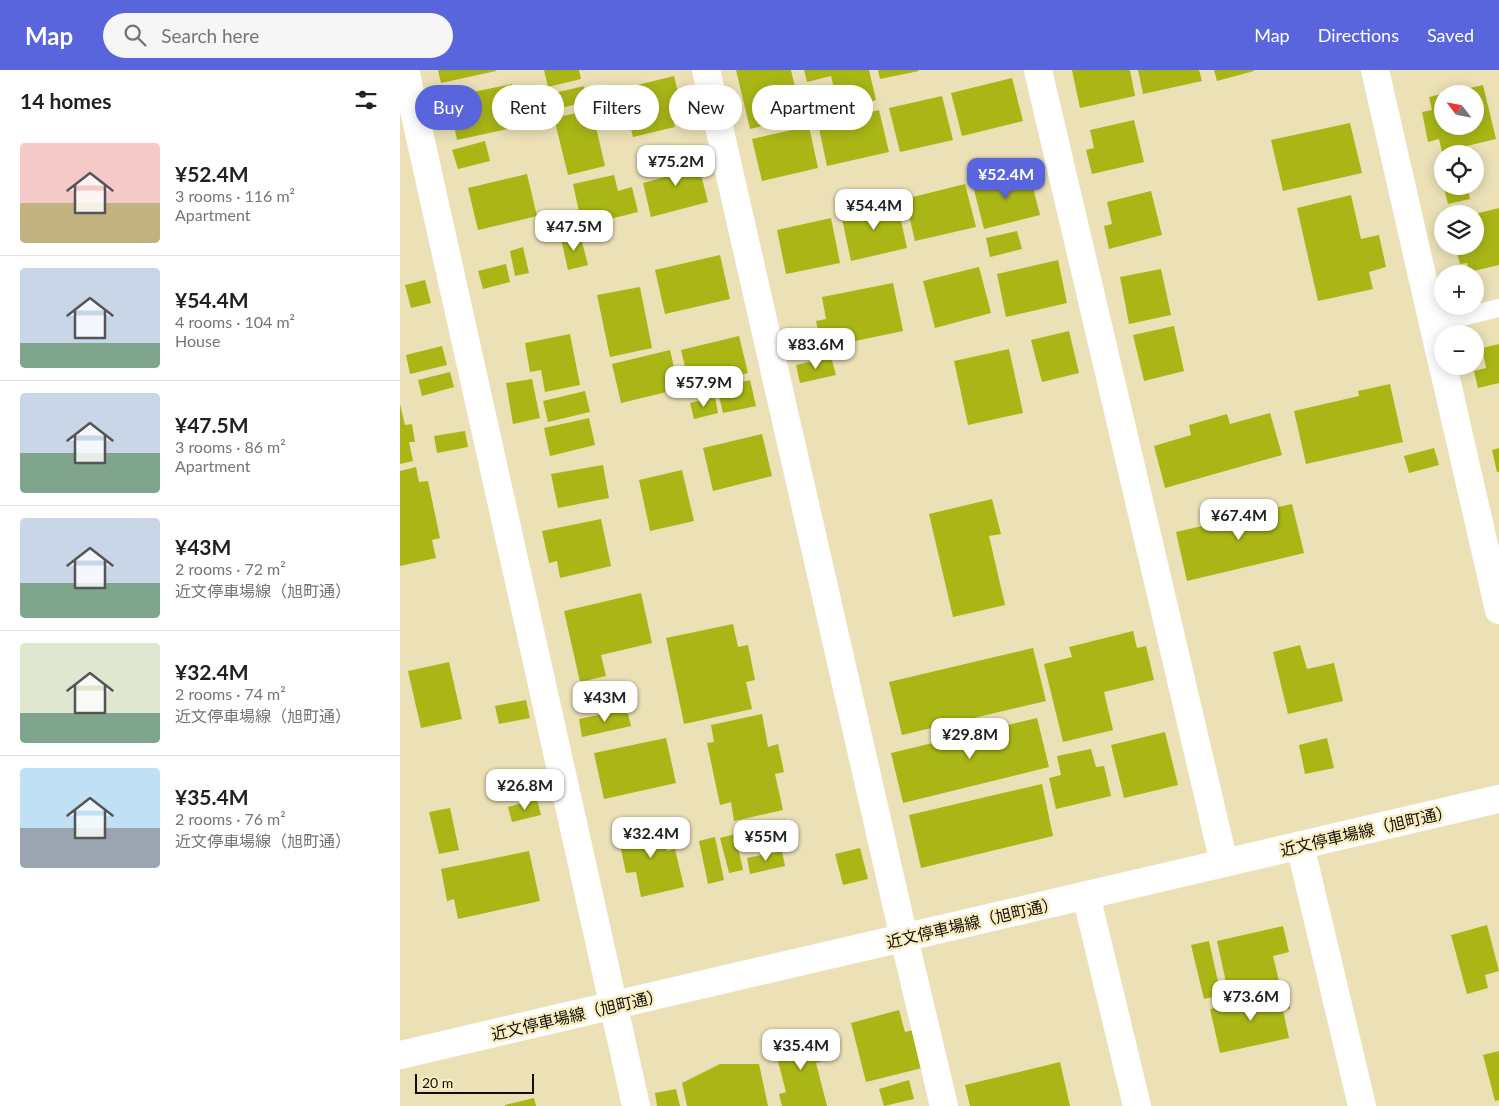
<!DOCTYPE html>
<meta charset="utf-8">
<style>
body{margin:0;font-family:Lato,"Noto Sans JP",sans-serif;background:#f6f6f6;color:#202124;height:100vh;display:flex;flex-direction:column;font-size:19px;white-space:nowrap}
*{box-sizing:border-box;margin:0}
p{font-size:16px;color:#757577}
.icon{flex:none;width:28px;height:28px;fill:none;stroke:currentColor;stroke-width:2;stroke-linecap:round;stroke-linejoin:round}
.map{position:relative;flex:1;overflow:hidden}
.drawer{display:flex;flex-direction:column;background:#fff;width:400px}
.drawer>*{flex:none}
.guide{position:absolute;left:15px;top:15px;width:475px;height:45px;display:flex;gap:10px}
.needle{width:32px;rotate:302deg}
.buttons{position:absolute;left:1034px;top:15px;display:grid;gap:10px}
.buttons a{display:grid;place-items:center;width:50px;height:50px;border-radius:50%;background:#fff;box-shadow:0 2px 12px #0003;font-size:25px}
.scale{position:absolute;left:15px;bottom:12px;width:119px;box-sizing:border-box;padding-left:5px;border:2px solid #130e02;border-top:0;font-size:14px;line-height:18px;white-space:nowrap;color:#130e02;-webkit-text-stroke:4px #f8edc3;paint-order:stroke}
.price{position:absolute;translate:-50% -42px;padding:0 11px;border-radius:10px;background:#fff;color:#222;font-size:16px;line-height:32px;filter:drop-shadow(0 1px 2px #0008)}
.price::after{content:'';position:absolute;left:50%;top:30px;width:15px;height:11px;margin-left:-8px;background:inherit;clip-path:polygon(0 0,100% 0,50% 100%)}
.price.active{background:#5965dc;color:#fff}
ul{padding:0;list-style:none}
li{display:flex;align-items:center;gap:15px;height:125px;padding:0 20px}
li+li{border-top:1px solid #e0e0e0}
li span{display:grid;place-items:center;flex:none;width:140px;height:100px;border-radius:5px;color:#555}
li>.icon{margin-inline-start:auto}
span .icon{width:60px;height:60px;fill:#fffc;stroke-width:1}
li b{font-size:21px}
h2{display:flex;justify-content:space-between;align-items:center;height:60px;padding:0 20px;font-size:21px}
.tag{padding:0 18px;border-radius:22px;background:#fff;box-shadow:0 2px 12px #0003;font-size:18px;line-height:45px}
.tag.active{background:#5965dc;color:#fff}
header{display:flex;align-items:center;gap:30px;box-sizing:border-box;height:70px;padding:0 25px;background:#5965dc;color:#fff}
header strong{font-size:24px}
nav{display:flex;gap:28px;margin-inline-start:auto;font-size:18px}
.search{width:350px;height:45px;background:#f6f6f6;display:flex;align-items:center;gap:12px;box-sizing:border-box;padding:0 18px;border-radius:28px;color:#757577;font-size:19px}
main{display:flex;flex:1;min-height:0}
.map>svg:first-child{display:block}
.building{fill:#a9b616}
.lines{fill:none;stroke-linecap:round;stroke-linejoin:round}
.service{stroke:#fff;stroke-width:18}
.minor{stroke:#fff;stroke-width:28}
.secondary{stroke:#fff;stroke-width:28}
.labels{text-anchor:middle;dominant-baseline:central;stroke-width:5;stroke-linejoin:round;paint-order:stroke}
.street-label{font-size:16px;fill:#130e02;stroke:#f8edc3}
</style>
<header>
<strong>Map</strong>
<div class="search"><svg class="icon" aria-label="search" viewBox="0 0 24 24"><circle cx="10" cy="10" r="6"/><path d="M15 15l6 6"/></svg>Search here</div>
<nav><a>Map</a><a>Directions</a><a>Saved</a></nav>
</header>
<main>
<section class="drawer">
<h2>14 homes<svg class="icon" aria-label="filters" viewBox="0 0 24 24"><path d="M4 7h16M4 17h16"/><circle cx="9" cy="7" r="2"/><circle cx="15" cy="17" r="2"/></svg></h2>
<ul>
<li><span style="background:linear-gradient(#f6c9c9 60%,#c2b280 0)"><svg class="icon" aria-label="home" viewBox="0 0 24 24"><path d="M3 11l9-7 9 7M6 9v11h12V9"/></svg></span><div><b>¥52.4M</b><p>3 rooms · 116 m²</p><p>Apartment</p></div></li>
<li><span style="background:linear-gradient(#c9d6e8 75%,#7fa58c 0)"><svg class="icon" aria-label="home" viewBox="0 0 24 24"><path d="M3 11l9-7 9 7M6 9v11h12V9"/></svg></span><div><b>¥54.4M</b><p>4 rooms · 104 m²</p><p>House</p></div></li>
<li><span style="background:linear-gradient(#c9d6e8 60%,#7fa58c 0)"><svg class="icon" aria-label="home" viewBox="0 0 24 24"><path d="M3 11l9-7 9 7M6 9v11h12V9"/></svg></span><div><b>¥47.5M</b><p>3 rooms · 86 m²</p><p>Apartment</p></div></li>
<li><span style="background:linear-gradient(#c9d6e8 65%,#7fa58c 0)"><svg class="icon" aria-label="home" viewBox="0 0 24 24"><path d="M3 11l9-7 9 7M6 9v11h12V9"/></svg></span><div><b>¥43M</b><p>2 rooms · 72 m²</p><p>近文停車場線（旭町通）</p></div></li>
<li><span style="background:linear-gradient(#dfe7d0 70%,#7fa58c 0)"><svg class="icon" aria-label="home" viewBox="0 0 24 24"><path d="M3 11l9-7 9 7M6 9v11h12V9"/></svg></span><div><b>¥32.4M</b><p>2 rooms · 74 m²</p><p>近文停車場線（旭町通）</p></div></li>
<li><span style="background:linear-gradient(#bfe0f5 60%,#9aa5b1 0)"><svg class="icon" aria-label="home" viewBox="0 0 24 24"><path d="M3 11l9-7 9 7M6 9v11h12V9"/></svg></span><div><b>¥35.4M</b><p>2 rooms · 76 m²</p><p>近文停車場線（旭町通）</p></div></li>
</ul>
</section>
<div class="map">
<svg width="1099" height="1036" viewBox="0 0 1099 1036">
<rect width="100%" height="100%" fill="#ebe0b6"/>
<!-- building -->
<g class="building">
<path d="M 38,0 L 96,0 L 96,1 L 41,13 Z"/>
<path d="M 144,0 L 179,0 L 181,9 L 148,17 Z"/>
<path d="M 336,0 L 391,0 L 402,47 L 350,59 Z"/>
<path d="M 404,0 L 469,0 L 476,30 L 439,39 L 431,6 L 407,12 Z"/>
<path d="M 478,0 L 518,0 L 519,1 L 480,9 Z"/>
<path d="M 672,0 L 730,0 L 735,26 L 680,38 Z"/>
<path d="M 738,0 L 799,0 L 802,11 L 743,24 Z"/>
<path d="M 814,0 L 854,0 L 854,1 L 817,11 Z"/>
<path d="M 274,6 L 283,43 L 272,46 L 275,57 L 233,67 L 221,19 Z"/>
<path d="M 612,8 L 623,51 L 562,66 L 551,23 Z"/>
<path d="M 112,14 L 121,56 L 57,70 L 48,27 Z"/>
<path d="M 1083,15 L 1096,69 L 1042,82 L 1039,69 L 1028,72 L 1022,42 L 1032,40 L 1029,27 L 1042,24 L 1042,56 L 1075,56 L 1075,24 L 1048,23 Z"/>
<path d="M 184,16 L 188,31 L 154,40 L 150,24 Z"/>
<path d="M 143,23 L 148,46 L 134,49 L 129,26 Z"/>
<path d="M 542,26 L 553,70 L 500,82 L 489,38 Z"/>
<path d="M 203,37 L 206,54 L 196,57 L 205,96 L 168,105 L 154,48 Z"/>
<path d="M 479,40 L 489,82 L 427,96 L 418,54 Z"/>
<path d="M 734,50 L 744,92 L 692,104 L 686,80 L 694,78 L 690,60 Z"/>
<path d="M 950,53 L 962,103 L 883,121 L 871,70 Z"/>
<path d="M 409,56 L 418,98 L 362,111 L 352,69 Z"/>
<path d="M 85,71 L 90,91 L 58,99 L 52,80 Z"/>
<path d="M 296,85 L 308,132 L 251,147 L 243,113 L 265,107 L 261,94 Z"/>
<path d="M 629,102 L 640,145 L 584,159 L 573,116 Z"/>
<path d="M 127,104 L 137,146 L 78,160 L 68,118 Z"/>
<path d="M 214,105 L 218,121 L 232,117 L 238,142 L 182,156 L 173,114 Z"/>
<path d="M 565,114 L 576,157 L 515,171 L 505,129 Z"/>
<path d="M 1052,116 L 1067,116 L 1070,129 L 1048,134 L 1044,118 Z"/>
<path d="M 751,121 L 762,165 L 709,179 L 704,156 L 712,154 L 707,132 Z"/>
<path d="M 951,125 L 961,169 L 979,165 L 986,197 L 969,202 L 973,219 L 918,231 L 897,138 Z"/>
<path d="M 497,132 L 507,178 L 451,191 L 441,144 Z"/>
<path d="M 1099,138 L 1099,195 L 1069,202 L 1067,193 L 1060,194 L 1055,176 L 1075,176 L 1075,144 Z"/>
<path d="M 431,148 L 440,193 L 386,204 L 377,160 Z"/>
<path d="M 617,161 L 622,179 L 590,187 L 586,168 Z"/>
<path d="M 180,164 L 188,195 L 168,200 L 161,169 Z"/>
<path d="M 123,177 L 129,203 L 115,206 L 110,181 Z"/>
<path d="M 320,185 L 330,229 L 265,244 L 255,200 Z"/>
<path d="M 658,190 L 667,233 L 606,247 L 597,204 Z"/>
<path d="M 106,194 L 110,212 L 83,219 L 78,201 Z"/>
<path d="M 579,197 L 591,243 L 535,258 L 523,211 Z"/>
<path d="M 761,199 L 771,245 L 729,254 L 720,207 Z"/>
<path d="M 25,210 L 31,233 L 11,238 L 5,215 Z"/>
<path d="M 493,213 L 503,261 L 422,278 L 416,251 L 426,249 L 422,227 Z"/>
<path d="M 240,217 L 252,278 L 210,287 L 197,225 Z"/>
<path d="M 774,256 L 784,301 L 744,311 L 733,265 Z"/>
<path d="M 669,261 L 679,303 L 642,312 L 631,270 Z"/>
<path d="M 170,264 L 180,315 L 145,322 L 141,300 L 130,302 L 125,273 Z"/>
<path d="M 339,266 L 348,303 L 290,317 L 281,280 Z"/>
<path d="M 1099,274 L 1099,313 L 1078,318 L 1074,301 L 1086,298 L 1082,278 Z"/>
<path d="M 42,276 L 47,295 L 10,304 L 6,285 Z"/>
<path d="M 609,279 L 623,343 L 568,355 L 554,291 Z"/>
<path d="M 270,280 L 279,319 L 221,333 L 212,294 Z"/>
<path d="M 431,287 L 436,305 L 400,313 L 396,295 Z"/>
<path d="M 50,302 L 54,317 L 22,326 L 18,310 Z"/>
<path d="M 132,309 L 140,348 L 113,354 L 106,313 Z"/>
<path d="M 350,310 L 356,336 L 323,343 L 317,318 Z"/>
<path d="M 990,314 L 1003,372 L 906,394 L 894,341 L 959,326 L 958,321 Z"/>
<path d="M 185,321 L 190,342 L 148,352 L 143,331 Z"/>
<path d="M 315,327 L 318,343 L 294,349 L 290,333 Z"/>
<path d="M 0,334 L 5,355 L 12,354 L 15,372 L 9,372 L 13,391 L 0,394 Z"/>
<path d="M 870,343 L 882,385 L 765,418 L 754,376 L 791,365 L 789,355 L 827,344 L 830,354 Z"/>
<path d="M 189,348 L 195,375 L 150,386 L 144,358 Z"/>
<path d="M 65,361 L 68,377 L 37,383 L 34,366 Z"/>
<path d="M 362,364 L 372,406 L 313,421 L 303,378 Z"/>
<path d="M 1034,378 L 1039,395 L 1009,403 L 1004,386 Z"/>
<path d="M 1099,378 L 1099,402 L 1097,402 L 1092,380 Z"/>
<path d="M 203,395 L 209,428 L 158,438 L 151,404 Z"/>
<path d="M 16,397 L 19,412 L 28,411 L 40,468 L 32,470 L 36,488 L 0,496 L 0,401 Z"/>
<path d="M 282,400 L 294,451 L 250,461 L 239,410 Z"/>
<path d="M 592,429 L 601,464 L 589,466 L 605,535 L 553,547 L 529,444 Z"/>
<path d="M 892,434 L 904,483 L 787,511 L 776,462 L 811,454 L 810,447 L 848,438 L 849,444 Z"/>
<path d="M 201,449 L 211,496 L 160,508 L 157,491 L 149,493 L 142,461 Z"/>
<path d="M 241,523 L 252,573 L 201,585 L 206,606 L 180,612 L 164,541 Z"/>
<path d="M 333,554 L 338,577 L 348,575 L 355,610 L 346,612 L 352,639 L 284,654 L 266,568 Z"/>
<path d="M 733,561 L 737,578 L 746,576 L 754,610 L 704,622 L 713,660 L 663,672 L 644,594 L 672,587 L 669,577 Z"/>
<path d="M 900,575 L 907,599 L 934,593 L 943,631 L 888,644 L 873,582 Z"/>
<path d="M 633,578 L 646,631 L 502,665 L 489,612 Z"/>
<path d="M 49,592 L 62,649 L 21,658 L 8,601 Z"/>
<path d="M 126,630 L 130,648 L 99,654 L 95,636 Z"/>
<path d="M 227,639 L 231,656 L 182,667 L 179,649 Z"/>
<path d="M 362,644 L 368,677 L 378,674 L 384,702 L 375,704 L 383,740 L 334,751 L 331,732 L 320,735 L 307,673 L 314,672 L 311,655 Z"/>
<path d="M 637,648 L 649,697 L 503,733 L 491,683 Z"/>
<path d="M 765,662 L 778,715 L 724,728 L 711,675 Z"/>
<path d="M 266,668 L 276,713 L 204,729 L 194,683 Z"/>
<path d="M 927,668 L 934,698 L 905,704 L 899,675 Z"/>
<path d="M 691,679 L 696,697 L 704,696 L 711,726 L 656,739 L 649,708 L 661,705 L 657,686 Z"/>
<path d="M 642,714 L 653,766 L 521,798 L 509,745 Z"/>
<path d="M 137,729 L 141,745 L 112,752 L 108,737 Z"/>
<path d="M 50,738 L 59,780 L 39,784 L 29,742 Z"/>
<path d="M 259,748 L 267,781 L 275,779 L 284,817 L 241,827 L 236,802 L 226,803 L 219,770 L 237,766 L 234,753 Z"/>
<path d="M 335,764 L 343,800 L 329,803 L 320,768 Z"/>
<path d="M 315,767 L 324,810 L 308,814 L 299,771 Z"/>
<path d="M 460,778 L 468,809 L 443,815 L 435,784 Z"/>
<path d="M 129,781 L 140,831 L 58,849 L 54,829 L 47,831 L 41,799 Z"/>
<path d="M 382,781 L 385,796 L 350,804 L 347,788 Z"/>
<path d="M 1087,855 L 1099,901 L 1085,905 L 1088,918 L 1067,924 L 1051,865 Z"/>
<path d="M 883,856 L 889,882 L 873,886 L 880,915 L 829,926 L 817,871 Z"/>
<path d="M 809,871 L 821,925 L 804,929 L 791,875 Z"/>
<path d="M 886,921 L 890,939 L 883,940 L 889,968 L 820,983 L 810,939 Z"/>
<path d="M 499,940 L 505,962 L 513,960 L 522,998 L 466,1012 L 451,953 Z"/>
<path d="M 416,961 L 423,991 L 416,993 L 427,1036 L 382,1036 L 379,1024 L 386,1022 L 373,972 Z"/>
<path d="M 1099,981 L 1099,1030 L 1095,1031 L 1083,985 Z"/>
<path d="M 660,992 L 670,1036 L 570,1036 L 565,1015 Z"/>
<path d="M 320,994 L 359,994 L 368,1036 L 287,1036 L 282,1013 Z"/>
<path d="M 509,1010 L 514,1029 L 484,1036 L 479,1019 Z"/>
<path d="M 276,1019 L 280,1036 L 257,1036 L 255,1023 Z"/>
<path d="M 134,1028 L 136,1036 L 105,1036 L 105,1035 Z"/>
</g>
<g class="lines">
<!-- service -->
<path class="service" d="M 1033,254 L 1099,238"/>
<!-- minor -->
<g class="minor">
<path d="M 5,0 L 236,1036"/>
<path d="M 306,0 L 504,868 L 544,1036"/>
<path d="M 638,0 L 824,793"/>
<path d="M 975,0 L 1042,293"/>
<path d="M 1043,296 L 1099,540"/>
<path d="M 900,775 L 962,1036"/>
<path d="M 686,825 L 737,1036"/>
</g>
<!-- secondary -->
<path class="secondary" d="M 0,985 L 1099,729"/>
</g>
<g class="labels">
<!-- street labels -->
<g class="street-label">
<text transform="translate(966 760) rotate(-13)">近文停車場線（旭町通）</text>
<text transform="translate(572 852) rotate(-13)">近文停車場線（旭町通）</text>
<text transform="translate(177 944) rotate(-13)">近文停車場線（旭町通）</text>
</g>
</g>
</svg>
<div class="buttons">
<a><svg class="needle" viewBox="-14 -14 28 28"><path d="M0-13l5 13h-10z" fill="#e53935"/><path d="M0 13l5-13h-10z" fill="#757577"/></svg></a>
<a><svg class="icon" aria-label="locate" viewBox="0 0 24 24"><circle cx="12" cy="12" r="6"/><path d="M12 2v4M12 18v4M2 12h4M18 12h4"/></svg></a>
<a><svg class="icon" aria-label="layers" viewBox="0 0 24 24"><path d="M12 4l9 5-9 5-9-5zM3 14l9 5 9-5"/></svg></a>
<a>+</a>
<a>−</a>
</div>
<div class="scale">20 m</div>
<b class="price" style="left:276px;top:117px">¥75.2M</b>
<b class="price active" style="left:606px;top:130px">¥52.4M</b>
<b class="price" style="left:474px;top:161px">¥54.4M</b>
<b class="price" style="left:174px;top:182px">¥47.5M</b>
<b class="price" style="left:416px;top:300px">¥83.6M</b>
<b class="price" style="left:304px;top:338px">¥57.9M</b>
<b class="price" style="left:839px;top:471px">¥67.4M</b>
<b class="price" style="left:205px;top:653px">¥43M</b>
<b class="price" style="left:570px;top:690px">¥29.8M</b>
<b class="price" style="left:125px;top:741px">¥26.8M</b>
<b class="price" style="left:251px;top:789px">¥32.4M</b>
<b class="price" style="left:366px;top:792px">¥55M</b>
<b class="price" style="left:851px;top:952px">¥73.6M</b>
<b class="price" style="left:401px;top:1001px">¥35.4M</b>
<div class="guide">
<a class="tag active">Buy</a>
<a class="tag">Rent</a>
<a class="tag">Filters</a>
<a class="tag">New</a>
<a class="tag">Apartment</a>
</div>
</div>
</main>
